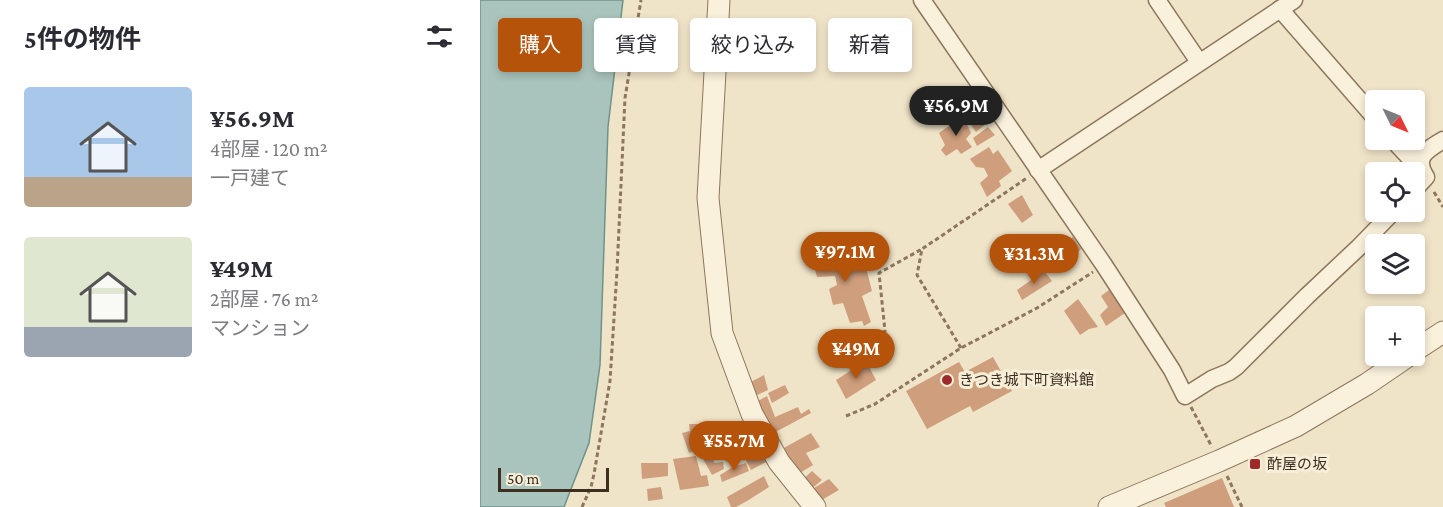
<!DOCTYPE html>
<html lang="ja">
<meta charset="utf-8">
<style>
body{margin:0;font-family:"Crimson Pro","Noto Sans JP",serif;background:#f7f7f7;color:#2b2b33;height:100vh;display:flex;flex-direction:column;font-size:22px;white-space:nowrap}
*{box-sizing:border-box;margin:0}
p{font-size:20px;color:#7c7c81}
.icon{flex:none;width:33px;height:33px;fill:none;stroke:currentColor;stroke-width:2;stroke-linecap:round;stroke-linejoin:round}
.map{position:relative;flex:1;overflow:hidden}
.drawer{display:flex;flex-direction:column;background:#fff;width:480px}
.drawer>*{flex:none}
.banner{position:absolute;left:18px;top:18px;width:570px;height:54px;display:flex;gap:12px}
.needle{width:39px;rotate:133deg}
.controls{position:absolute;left:885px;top:90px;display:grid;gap:12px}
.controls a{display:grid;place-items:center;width:60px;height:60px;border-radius:6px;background:#fff;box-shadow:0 3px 9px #0003;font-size:30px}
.scale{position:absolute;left:18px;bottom:15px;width:111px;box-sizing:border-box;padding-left:6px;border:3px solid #3d2e20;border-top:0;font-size:16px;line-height:21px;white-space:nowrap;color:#3d2e20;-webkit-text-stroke:4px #f7eed8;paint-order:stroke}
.price{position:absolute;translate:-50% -51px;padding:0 14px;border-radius:21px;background:#b45309;color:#fff;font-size:20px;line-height:39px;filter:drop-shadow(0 2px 3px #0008)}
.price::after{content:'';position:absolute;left:50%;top:36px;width:18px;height:14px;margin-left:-9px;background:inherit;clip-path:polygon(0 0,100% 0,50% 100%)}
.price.on{background:#222;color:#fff}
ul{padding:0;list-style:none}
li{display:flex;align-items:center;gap:18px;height:150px;padding:0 24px}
li span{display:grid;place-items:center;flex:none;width:168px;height:120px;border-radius:6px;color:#555}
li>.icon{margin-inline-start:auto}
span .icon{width:72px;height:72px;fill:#fffc;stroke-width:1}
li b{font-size:26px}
h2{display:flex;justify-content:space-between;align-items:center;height:72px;padding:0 24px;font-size:26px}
.chip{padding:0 21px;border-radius:6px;background:#fff;box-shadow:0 3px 9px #0003;font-size:21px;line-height:54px}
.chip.on{background:#b45309;color:#fff}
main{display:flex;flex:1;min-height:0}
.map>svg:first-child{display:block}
.water{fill:#a9c4bc;stroke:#6f938a;stroke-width:1.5}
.building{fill:#cf9f7d}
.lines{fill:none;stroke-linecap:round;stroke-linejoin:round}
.minor-casing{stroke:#8d765c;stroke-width:19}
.tertiary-casing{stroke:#8d765c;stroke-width:23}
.path{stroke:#8d765c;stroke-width:3;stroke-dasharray:4.5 3;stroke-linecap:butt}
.minor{stroke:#faf1dc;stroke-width:16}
.tertiary{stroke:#faf1dc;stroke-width:21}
.poi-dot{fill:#9e2a2b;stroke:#f7eed8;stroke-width:2}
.labels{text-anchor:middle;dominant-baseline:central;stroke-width:6;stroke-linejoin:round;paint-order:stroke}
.poi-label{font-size:15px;fill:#3d2e20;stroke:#f7eed8;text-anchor:start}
</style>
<main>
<section class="drawer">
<h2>5件の物件<svg class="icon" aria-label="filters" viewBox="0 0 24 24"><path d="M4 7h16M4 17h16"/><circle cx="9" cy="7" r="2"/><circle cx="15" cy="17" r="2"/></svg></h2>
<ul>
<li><span style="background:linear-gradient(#a9c7e8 75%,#b9a48a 0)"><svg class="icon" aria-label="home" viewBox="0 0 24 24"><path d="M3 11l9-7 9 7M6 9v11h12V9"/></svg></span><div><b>¥56.9M</b><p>4部屋 · 120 m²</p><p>一戸建て</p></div></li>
<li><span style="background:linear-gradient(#dfe7d0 75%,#9aa5b1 0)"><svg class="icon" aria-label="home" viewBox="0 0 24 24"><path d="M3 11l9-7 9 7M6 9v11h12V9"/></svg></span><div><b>¥49M</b><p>2部屋 · 76 m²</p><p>マンション</p></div></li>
</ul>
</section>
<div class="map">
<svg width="963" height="507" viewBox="0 0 963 507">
<rect width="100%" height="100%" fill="#f0e4c8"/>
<!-- water -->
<path class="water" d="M 0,0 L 143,0 L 128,127 L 120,365 L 109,443 L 84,507 L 0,507 Z"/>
<!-- building -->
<g class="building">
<path d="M 499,107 L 509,121 L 496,132 L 486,118 Z"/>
<path d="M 483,116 L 491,133 L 486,139 L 492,147 L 481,154 L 477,149 L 466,156 L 461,150 L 465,145 L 459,133 Z"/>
<path d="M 508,127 L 515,135 L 497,146 L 493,138 Z"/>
<path d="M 509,147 L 513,154 L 518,150 L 532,171 L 519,181 L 521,186 L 507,197 L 500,183 L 508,176 L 504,168 L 496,167 L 490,159 Z"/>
<path d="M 542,195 L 553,215 L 542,223 L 528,204 Z"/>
<path d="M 540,237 L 551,257 L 531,272 L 520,252 Z"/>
<path d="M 593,237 L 601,249 L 588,263 L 570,271 L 561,257 Z"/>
<path d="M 353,244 L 361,269 L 369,268 L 368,260 L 383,256 L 392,291 L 382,296 L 391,322 L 384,326 L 382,321 L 370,323 L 363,303 L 353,305 L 349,289 L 357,285 L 355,276 L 337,277 L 331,254 Z"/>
<path d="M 564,271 L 572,281 L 542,300 L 537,290 Z"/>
<path d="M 629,290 L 645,313 L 626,326 L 620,315 L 628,307 L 621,296 Z"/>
<path d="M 598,299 L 618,327 L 609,329 L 600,335 L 584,311 Z"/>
<path d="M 513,357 L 532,391 L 493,412 L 490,406 L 447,429 L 426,391 L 479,362 L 485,372 Z"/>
<path d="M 386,361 L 396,380 L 366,399 L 356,380 Z"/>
<path d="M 284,375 L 288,390 L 273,397 L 267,384 Z"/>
<path d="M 305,385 L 309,393 L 292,403 L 288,393 Z"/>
<path d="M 287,396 L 295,417 L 318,407 L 321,414 L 329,409 L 331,413 L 290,435 L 276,402 Z"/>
<path d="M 264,422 L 277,439 L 262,448 L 259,443 L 250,442 L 243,432 L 251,428 L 255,424 Z"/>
<path d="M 209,424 L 217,424 L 217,430 L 225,434 L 227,441 L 238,438 L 243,456 L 233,461 L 235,463 L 243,462 L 244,469 L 232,475 L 223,459 L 226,456 L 224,447 L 209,453 L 202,433 L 210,431 Z"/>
<path d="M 331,433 L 340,447 L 326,453 L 333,465 L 315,476 L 300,450 Z"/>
<path d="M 250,442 L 259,447 L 260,454 L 246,462 L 244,447 Z"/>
<path d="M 279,445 L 288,461 L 271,470 L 262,453 Z"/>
<path d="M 216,456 L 221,476 L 227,475 L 229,486 L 200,490 L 193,459 Z"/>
<path d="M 161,463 L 188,463 L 188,476 L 162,479 Z"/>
<path d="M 266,463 L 269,471 L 242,482 L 240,475 L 253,467 Z"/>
<path d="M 332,471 L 342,480 L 329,491 L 321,481 Z"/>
<path d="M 284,476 L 289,487 L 267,501 L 256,507 L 251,507 L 247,497 Z"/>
<path d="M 742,478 L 754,507 L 686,507 L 684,503 Z"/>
<path d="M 349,479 L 359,490 L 340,501 L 329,491 Z"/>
<path d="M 181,487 L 183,499 L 168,501 L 167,489 Z"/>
</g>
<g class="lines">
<!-- minor casing -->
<g class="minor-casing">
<g id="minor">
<path d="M 442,0 L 624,265 L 692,370 L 705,396 L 732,379 L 749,372 L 756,367 L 827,296 L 878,248 L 913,212"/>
<path d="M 677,0 L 719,62"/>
<path d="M 800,9 L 896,119"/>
<path d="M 913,140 L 929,157 L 941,159"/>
<path d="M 558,170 L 814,0"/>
<path d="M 934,190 L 946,177 C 933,157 947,150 963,140"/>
</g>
</g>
<!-- tertiary casing -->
<g class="tertiary-casing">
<g id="tertiary">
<path d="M 239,0 L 228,198 L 242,333 L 272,414 L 299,462 L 335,507"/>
<path d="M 934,351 L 963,332"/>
<path d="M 629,507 L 739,461 L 816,426 L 887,384 L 928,356"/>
</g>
</g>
<!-- path -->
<g class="path">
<path d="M 954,192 L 963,207"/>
<path d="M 481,348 L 437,275 L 442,249 L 547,178"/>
<path d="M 366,358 L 389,348 L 405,331 L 399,273 L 442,249"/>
<path d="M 711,407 L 732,447"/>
<path d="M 366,416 L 395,404 L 481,348 L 557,308 L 613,272"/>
<path d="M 747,476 L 762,507"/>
<path d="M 102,507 L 111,487 L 114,474 L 130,381 L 137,271 L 145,98 L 161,0"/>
</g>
<!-- minor -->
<use href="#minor" class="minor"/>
<!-- tertiary -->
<use href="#tertiary" class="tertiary"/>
</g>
<!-- markers -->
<g class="poi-dot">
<circle cx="467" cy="380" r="6"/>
<rect x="769" y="458" width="12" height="12" rx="3"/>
</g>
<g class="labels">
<!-- poi labels -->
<g class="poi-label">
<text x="479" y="380">きつき城下町資料館</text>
<text x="787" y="464">酢屋の坂</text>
</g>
</g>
</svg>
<div class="controls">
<a><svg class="needle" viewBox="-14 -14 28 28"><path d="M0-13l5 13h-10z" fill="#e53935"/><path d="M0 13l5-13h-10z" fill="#7c7c81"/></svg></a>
<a><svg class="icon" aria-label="locate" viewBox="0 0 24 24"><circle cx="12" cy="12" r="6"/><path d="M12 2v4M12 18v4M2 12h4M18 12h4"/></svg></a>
<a><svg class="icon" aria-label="layers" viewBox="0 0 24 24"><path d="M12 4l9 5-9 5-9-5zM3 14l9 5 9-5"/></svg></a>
<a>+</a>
</div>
<div class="scale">50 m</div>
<b class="price on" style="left:476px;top:137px">¥56.9M</b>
<b class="price" style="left:365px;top:283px">¥97.1M</b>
<b class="price" style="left:554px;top:285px">¥31.3M</b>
<b class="price" style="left:376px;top:380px">¥49M</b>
<b class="price" style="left:254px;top:472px">¥55.7M</b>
<div class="banner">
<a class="chip on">購入</a>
<a class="chip">賃貸</a>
<a class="chip">絞り込み</a>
<a class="chip">新着</a>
</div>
</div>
</main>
